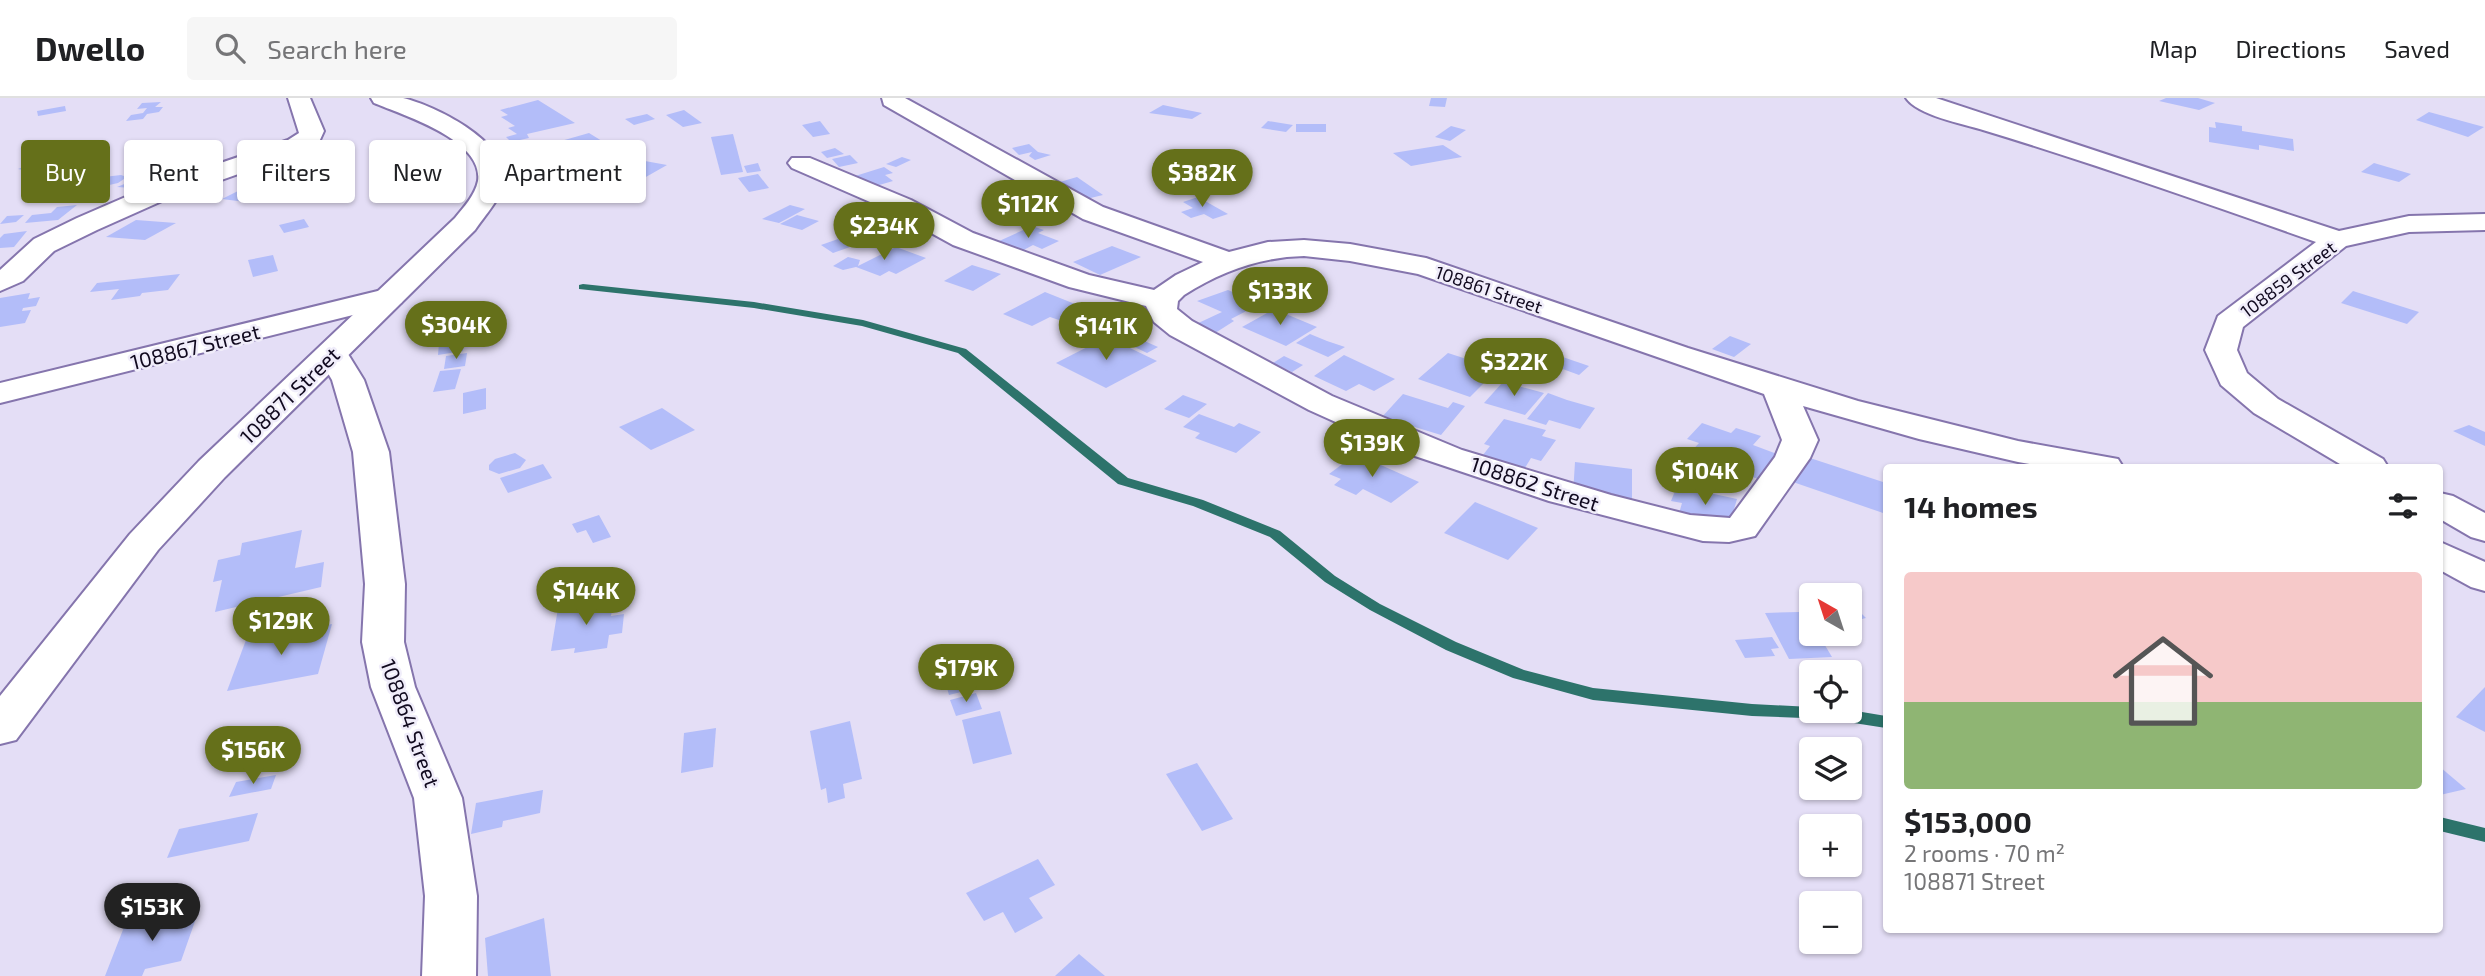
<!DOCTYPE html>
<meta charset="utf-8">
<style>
body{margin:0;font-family:"Exo 2",sans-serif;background:#f6f6f6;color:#202124;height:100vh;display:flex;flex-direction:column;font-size:26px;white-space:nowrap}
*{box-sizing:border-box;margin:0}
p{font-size:23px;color:#757577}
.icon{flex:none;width:38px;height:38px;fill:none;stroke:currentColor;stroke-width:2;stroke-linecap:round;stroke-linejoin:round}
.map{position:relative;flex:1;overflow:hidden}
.side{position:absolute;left:1883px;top:366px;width:560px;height:469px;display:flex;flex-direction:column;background:#fff;border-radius:7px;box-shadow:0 2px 5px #0004}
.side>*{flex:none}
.guide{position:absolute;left:21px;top:42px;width:665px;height:63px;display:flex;gap:14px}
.needle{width:46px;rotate:321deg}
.controls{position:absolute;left:1799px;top:485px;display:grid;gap:14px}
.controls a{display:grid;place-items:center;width:63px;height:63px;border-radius:7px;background:#fff;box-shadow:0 2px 5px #0004;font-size:35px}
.price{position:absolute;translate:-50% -60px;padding:0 16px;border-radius:24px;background:#65701a;color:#fff;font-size:23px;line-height:46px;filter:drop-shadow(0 2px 4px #0008)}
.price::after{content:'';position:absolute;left:50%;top:42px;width:21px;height:16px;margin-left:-10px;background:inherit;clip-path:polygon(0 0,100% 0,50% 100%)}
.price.active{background:#222;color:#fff}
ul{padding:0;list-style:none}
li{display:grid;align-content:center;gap:14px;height:371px;padding:0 21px}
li+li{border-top:2px solid #e0e0e0}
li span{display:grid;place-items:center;height:217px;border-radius:7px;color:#555}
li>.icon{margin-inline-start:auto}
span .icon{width:126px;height:126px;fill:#fffc;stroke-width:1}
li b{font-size:30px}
h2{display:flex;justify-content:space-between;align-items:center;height:84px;padding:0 21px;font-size:30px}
.pill{padding:0 24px;border-radius:7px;background:#fff;box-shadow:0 2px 5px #0004;font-size:24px;line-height:63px}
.pill.active{background:#65701a;color:#fff}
header{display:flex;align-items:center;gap:42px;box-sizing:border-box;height:98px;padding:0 35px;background:#fff;border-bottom:2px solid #e0e0e0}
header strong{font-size:33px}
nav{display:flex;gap:38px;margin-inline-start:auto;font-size:24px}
.search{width:490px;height:63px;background:#f6f6f6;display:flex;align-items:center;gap:18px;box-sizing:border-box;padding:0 24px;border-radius:7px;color:#757577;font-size:26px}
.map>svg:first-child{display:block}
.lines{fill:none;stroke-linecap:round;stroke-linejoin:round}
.stream{fill:#2d736b;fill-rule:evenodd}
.building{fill:#b3bdf9}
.street-casing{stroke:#8575ad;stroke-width:4}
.secondary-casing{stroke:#8575ad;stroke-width:4}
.street{fill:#fff;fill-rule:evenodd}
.secondary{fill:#fff;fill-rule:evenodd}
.labels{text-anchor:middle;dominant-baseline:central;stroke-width:5;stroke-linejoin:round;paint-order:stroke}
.far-street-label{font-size:18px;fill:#10091e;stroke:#f0edfa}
.street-label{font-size:21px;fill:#10091e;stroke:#f0edfa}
</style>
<header>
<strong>Dwello</strong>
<div class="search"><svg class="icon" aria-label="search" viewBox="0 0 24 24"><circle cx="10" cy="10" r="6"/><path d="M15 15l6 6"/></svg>Search here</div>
<nav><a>Map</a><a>Directions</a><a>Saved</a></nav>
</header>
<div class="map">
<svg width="2485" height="878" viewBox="0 0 2485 878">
<rect width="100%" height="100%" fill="#e4def6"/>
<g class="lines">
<!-- stream -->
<g class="stream">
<path d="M 583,186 L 754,204 L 863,222 L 966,251 L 1128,380 L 1203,402 L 1280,433 L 1335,478 L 1380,506 L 1456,544 L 1524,572 L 1593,590 L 1752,606 L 1811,609 L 1811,612 L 1850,612 L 1886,618 L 1886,630 L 1828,621 L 1752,618 L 1593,602 L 1513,580 L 1446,552 L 1370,512 L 1325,484 L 1270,439 L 1193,408 L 1118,386 L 958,255 L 862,228 L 754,210 L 579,191 L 579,187 Z"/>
<path d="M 2440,719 L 2485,730 L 2485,744 L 2440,733 Z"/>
</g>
</g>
<!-- building -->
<g class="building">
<path d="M 1431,0 L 1447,0 L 1445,9 L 1429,8 Z"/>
<path d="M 2166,0 L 2198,0 L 2215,5 L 2199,12 L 2159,3 Z"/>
<path d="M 538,2 L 575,25 L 527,36 L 529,40 L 511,44 L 506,39 L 517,36 L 508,30 L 515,28 L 501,19 L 508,17 L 500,12 Z"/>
<path d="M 161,4 L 155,9 L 163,9 L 159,14 L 147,16 L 143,21 L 126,23 L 131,17 L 143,15 L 147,10 L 137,11 L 142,5 Z"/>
<path d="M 1163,7 L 1177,10 L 1202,15 L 1192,21 L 1149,15 Z"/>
<path d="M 65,8 L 66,13 L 38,18 L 37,13 Z"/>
<path d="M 684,12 L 702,25 L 683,29 L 666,17 Z"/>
<path d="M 2429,14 L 2484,29 L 2468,39 L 2416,22 Z"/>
<path d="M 647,16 L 655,21 L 634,27 L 625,21 Z"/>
<path d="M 820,23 L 830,36 L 813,39 L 802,27 Z"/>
<path d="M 1268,23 L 1293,27 L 1286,34 L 1261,30 Z"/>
<path d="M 2215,24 L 2242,28 L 2242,33 L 2293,41 L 2294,53 L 2259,47 L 2259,52 L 2209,44 L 2209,29 L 2216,30 Z"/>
<rect x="1296" y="26" width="30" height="8"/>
<path d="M 1451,28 L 1466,32 L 1450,43 L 1435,39 Z"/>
<path d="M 589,35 L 610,48 L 602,51 L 608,55 L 568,62 L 556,52 L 562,50 L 554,45 Z"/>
<path d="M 733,36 L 743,74 L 721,77 L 711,39 Z"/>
<path d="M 1029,46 L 1038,54 L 1051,57 L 1035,62 L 1029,58 L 1032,54 L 1019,57 L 1012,50 Z"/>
<path d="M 1443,47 L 1462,59 L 1411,68 L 1393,55 Z"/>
<path d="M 835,50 L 844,56 L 827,60 L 821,54 Z"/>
<path d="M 850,57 L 858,65 L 839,69 L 832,61 Z"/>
<path d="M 161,59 L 196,62 L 190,65 L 200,66 L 177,77 L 132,73 Z"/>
<path d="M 902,59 L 911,62 L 896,69 L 886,66 Z"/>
<path d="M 316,60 L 340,65 L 309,78 L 284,72 Z"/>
<path d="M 64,61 L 76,63 L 43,76 L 18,71 L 34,65 L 47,68 Z"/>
<path d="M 593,61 L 604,63 L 597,69 L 578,69 Z"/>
<path d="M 634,61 L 667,67 L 623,92 L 598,87 L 628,70 L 620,69 Z"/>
<path d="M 758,65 L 761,73 L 747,75 L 744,68 Z"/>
<path d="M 2374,65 L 2411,76 L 2399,84 L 2361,74 Z"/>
<path d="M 884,69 L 893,75 L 885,77 L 893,83 L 869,90 L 852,79 Z"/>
<path d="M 1231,75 L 1242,80 L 1226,86 L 1214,80 Z"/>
<path d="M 758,76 L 769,90 L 749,94 L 738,80 Z"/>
<path d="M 121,77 L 127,79 L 118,85 L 105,88 L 95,85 L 104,79 Z"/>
<path d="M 1077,79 L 1103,97 L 1078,103 L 1053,86 Z"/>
<path d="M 139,80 L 149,84 L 132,90 L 117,89 Z"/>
<path d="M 250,87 L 281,90 L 253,105 L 222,101 Z"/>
<path d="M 77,88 L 93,88 L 69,101 L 52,100 Z"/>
<path d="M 1198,99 L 1228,116 L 1213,121 L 1204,116 L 1191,120 L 1181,114 L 1193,110 L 1183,104 Z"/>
<path d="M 77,107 L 58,122 L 25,125 L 32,117 L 51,115 L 57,109 Z"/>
<path d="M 790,107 L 805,111 L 779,125 L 762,121 Z"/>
<path d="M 24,117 L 16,124 L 0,126 L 7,118 Z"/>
<path d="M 797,117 L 819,123 L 802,132 L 780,126 Z"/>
<path d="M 304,121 L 309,129 L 284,135 L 279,127 Z"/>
<path d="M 136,122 L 176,125 L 145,142 L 106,139 Z"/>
<path d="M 1032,128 L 1044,132 L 1038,135 L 1059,143 L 1042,151 L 1033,147 L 1020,154 L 997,144 Z"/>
<path d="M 27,133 L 14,149 L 0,150 L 0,140 L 4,136 Z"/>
<path d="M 838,141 L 850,149 L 833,155 L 821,147 Z"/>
<path d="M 1112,148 L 1141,159 L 1100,177 L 1073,164 Z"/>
<path d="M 896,149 L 926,160 L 896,176 L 889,173 L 880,178 L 856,169 L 843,172 L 833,168 L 848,159 L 860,162 L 858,168 Z"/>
<path d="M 273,157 L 278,173 L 253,179 L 248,162 Z"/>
<path d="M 972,167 L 1001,176 L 973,193 L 944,183 Z"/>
<path d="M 180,176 L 168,192 L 142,195 L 140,198 L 111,202 L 119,191 L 90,194 L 97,185 Z"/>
<path d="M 1228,192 L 1260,206 L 1231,221 L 1234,223 L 1212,237 L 1192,228 L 1222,214 L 1197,203 Z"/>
<path d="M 2353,193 L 2419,214 L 2407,226 L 2341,205 Z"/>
<path d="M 1045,194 L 1085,210 L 1062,223 L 1050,219 L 1032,228 L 1003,216 Z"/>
<path d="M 30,195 L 28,201 L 40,199 L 36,208 L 23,210 L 22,213 L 31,212 L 25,225 L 0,229 L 0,200 Z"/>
<path d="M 1274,211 L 1317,229 L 1286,248 L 1242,229 Z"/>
<path d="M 1310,236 L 1327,243 L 1345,249 L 1328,259 L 1296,245 Z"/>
<path d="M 1131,237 L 1158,249 L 1147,255 L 1120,242 Z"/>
<path d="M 1730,238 L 1751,246 L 1734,259 L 1712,251 Z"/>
<path d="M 1107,239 L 1157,263 L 1106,290 L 1056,265 Z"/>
<path d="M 464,241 L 463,253 L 438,257 L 439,245 Z"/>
<path d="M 467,255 L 465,268 L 444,271 L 446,258 Z"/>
<path d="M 1448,255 L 1485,267 L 1481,271 L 1494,275 L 1470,299 L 1418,281 Z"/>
<path d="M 1551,255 L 1589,268 L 1579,277 L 1541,263 Z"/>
<path d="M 1344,257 L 1395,281 L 1374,293 L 1359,286 L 1346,293 L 1314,278 Z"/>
<path d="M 1284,258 L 1303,267 L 1292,274 L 1273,265 Z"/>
<path d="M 461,271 L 455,291 L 433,294 L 440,273 Z"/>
<path d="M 1502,285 L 1518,288 L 1544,295 L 1525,317 L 1484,305 Z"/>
<path d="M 486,290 L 486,311 L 463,316 L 463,295 Z"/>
<path d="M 1548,295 L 1567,302 L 1595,310 L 1580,331 L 1549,322 L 1546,327 L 1527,321 Z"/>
<path d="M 1403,296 L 1448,310 L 1453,304 L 1465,308 L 1441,337 L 1382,319 Z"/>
<path d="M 1183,297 L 1207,306 L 1189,320 L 1164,311 Z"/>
<path d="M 662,310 L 695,332 L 651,352 L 619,329 Z"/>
<path d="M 1199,316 L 1234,329 L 1239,325 L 1261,334 L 1236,355 L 1195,340 L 1200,335 L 1183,329 Z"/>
<path d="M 1504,321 L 1546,332 L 1542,338 L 1556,342 L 1541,363 L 1531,360 L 1523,373 L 1493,364 L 1495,361 L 1483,357 L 1490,348 L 1484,346 Z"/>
<path d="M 1702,325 L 1731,335 L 1736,330 L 1761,338 L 1753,347 L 1777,356 L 1758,381 L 1689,356 L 1699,345 L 1687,341 Z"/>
<path d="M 2469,327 L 2485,334 L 2485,348 L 2453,333 Z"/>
<path d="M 515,355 L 526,362 L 520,370 L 499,376 L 489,372 L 489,367 L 495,361 Z"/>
<path d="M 1356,356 L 1419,384 L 1391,405 L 1363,391 L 1356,397 L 1334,387 L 1341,381 L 1329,376 Z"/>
<path d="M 1807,359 L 1886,385 L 1886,416 L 1790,383 Z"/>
<path d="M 1575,364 L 1632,371 L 1632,404 L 1573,396 Z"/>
<path d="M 543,366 L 552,380 L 508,395 L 500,380 Z"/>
<path d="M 1688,371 L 1722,380 L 1715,395 L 1682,386 Z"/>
<path d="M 1677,388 L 1737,401 L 1728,432 L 1678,419 L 1682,405 L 1671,403 Z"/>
<path d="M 1475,404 L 1538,430 L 1508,462 L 1444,435 Z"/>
<path d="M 599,417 L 611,439 L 593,445 L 586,432 L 577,435 L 572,426 Z"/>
<path d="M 302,432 L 295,470 L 324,464 L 321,489 L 215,514 L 222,482 L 213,484 L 218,462 L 240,457 L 242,445 Z"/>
<path d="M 614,501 L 611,518 L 624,516 L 622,535 L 609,537 L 607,550 L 574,555 L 575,550 L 551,553 L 558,510 Z"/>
<path d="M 1853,507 L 1866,520 L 1850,524 L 1850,508 Z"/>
<path d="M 1799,514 L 1816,545 L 1823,544 L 1832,559 L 1789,561 L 1765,515 Z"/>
<path d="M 332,526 L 318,576 L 227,593 L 246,542 Z"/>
<path d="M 1772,539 L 1779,550 L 1771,551 L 1775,558 L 1745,560 L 1735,542 Z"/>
<path d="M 975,569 L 981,589 L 949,597 L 943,576 Z"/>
<path d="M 2485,589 L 2485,634 L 2456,619 Z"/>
<path d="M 976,595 L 982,611 L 956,618 L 950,602 Z"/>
<path d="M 1000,613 L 1012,656 L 973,666 L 962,622 Z"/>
<path d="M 850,623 L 862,681 L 843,686 L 845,700 L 828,705 L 826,690 L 821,692 L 810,633 Z"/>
<path d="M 716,630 L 713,669 L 681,675 L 684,635 Z"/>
<path d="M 1197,665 L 1233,721 L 1202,733 L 1166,676 Z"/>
<path d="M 2440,669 L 2466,691 L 2440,697 Z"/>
<path d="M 276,677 L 271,691 L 229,699 L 236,684 Z"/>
<path d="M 543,692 L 540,715 L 503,723 L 502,729 L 471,736 L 476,705 Z"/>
<path d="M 258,715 L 249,743 L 167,760 L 179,731 Z"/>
<path d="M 1038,761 L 1055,787 L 1029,800 L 1043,820 L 1015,835 L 1003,814 L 984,823 L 966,795 Z"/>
<path d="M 200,809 L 181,863 L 145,871 L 142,878 L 105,878 L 126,824 Z"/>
<path d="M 544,820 L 551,878 L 488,878 L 485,840 Z"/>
<path d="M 1079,856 L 1105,878 L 1055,878 Z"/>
</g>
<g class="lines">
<!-- street casing -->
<g class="street-casing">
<g id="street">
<path d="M 288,0 L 310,0 L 324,33 L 319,44 L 306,52 L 162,103 L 97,132 L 54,153 L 23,183 L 0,193 L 0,172 L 34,141 L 77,120 L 144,91 L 288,42 L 299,35 Z"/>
<path d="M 882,0 L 905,0 L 1103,109 L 1229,154 L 1268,144 L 1304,142 L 1350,146 L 1426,160 L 1688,250 L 1858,303 L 2018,343 L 2118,361 L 2123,369 L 2047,369 L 2018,364 L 1919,341 L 1803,308 L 1818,342 L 1810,360 L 1755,438 L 1729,444 L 1703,443 L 1549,403 L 1400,353 L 1309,312 L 1170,237 L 1154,224 L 1146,208 L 1069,189 L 953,147 L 893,114 L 792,70 L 788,65 L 792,60 L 810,60 L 911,102 L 973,135 L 1089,177 L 1154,192 L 1176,177 L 1203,164 L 1083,121 L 884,7 ZM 1304,158 L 1350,163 L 1418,176 L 1764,296 L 1782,342 L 1775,359 L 1730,420 L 1690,417 L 1611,397 L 1462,352 L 1332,298 L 1192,223 L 1177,211 L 1178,203 L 1184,197 C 1220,174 1260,159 1304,158 Z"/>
<path d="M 1906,0 L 1936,0 L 2339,133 L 2409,118 L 2485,116 L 2485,132 L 2409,134 L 2346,148 L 2243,229 L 2237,252 L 2247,275 L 2278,301 L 2383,361 L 2388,369 L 2345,369 L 2254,315 L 2221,287 L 2205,252 L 2218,218 L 2316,144 C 2206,105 2095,66 1983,32 C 1963,26 1917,17 1906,0 Z"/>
<path d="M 390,190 L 401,193 L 405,199 L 401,205 L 0,305 L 0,285 Z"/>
<path d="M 332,245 L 343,248 L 364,282 L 389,354 L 405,486 L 404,544 L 415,589 L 462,700 L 477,798 L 476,878 L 422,878 L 425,798 L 414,700 L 371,589 L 362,544 L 365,486 L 353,354 L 332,282 L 316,255 L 321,248 Z"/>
<path d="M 2440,395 L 2453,398 L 2485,415 L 2485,443 L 2471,439 L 2440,421 Z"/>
<path d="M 2440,444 L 2485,464 L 2485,493 L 2471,489 L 2440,472 Z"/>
</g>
</g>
<!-- secondary casing -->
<g class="secondary-casing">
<path id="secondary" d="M 371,0 C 381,0 393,0 403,0 C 436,8 504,42 504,80 C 503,99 485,117 475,132 L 225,379 L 158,452 L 16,642 L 0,646 L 0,598 L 130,436 L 199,363 L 455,120 C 464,109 475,97 478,83 C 484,42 403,17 374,5 Z"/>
</g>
<!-- street -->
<use href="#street" class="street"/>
<!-- secondary -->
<use href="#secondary" class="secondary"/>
</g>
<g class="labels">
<!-- far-street labels -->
<g class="far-street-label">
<text transform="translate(2288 181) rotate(-37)">108859 Street</text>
<text transform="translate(1489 191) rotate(19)">108861 Street</text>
</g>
<!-- street labels -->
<g class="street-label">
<text transform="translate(195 248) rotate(-14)">108867 Street</text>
<text transform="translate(289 297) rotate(-44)">108871 Street</text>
<text transform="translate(1535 385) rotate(18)">108862 Street</text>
<text transform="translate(411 625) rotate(70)">108864 Street</text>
</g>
</g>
</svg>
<div class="controls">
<a><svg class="needle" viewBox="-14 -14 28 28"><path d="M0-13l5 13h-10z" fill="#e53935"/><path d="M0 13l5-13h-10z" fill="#757577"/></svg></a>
<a><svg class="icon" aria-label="locate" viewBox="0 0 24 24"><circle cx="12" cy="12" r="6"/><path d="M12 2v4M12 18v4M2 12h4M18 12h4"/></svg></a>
<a><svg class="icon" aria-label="layers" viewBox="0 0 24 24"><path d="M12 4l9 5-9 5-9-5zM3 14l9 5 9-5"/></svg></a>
<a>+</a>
<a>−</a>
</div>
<b class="price" style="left:1202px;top:111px">$382K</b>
<b class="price" style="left:1028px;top:142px">$112K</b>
<b class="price" style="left:884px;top:164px">$234K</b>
<b class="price" style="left:1280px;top:229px">$133K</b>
<b class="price" style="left:456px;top:263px">$304K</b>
<b class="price" style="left:1106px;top:264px">$141K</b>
<b class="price" style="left:1514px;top:300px">$322K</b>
<b class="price" style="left:1372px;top:381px">$139K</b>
<b class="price" style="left:1705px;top:409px">$104K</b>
<b class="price" style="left:586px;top:529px">$144K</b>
<b class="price" style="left:281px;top:559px">$129K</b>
<b class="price" style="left:966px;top:606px">$179K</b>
<b class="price" style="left:253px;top:688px">$156K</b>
<b class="price active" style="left:152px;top:845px">$153K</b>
<div class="guide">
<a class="pill active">Buy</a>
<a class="pill">Rent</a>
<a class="pill">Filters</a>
<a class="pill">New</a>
<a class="pill">Apartment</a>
</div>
<section class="side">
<h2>14 homes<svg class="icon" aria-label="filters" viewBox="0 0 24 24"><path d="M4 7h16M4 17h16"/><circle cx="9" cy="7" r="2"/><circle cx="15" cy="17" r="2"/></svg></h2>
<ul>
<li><span style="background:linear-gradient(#f6c9c9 60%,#8fb573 0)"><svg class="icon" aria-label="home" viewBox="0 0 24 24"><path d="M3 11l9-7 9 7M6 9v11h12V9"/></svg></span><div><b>$153,000</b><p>2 rooms · 70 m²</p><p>108871 Street</p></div></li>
</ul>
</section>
</div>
